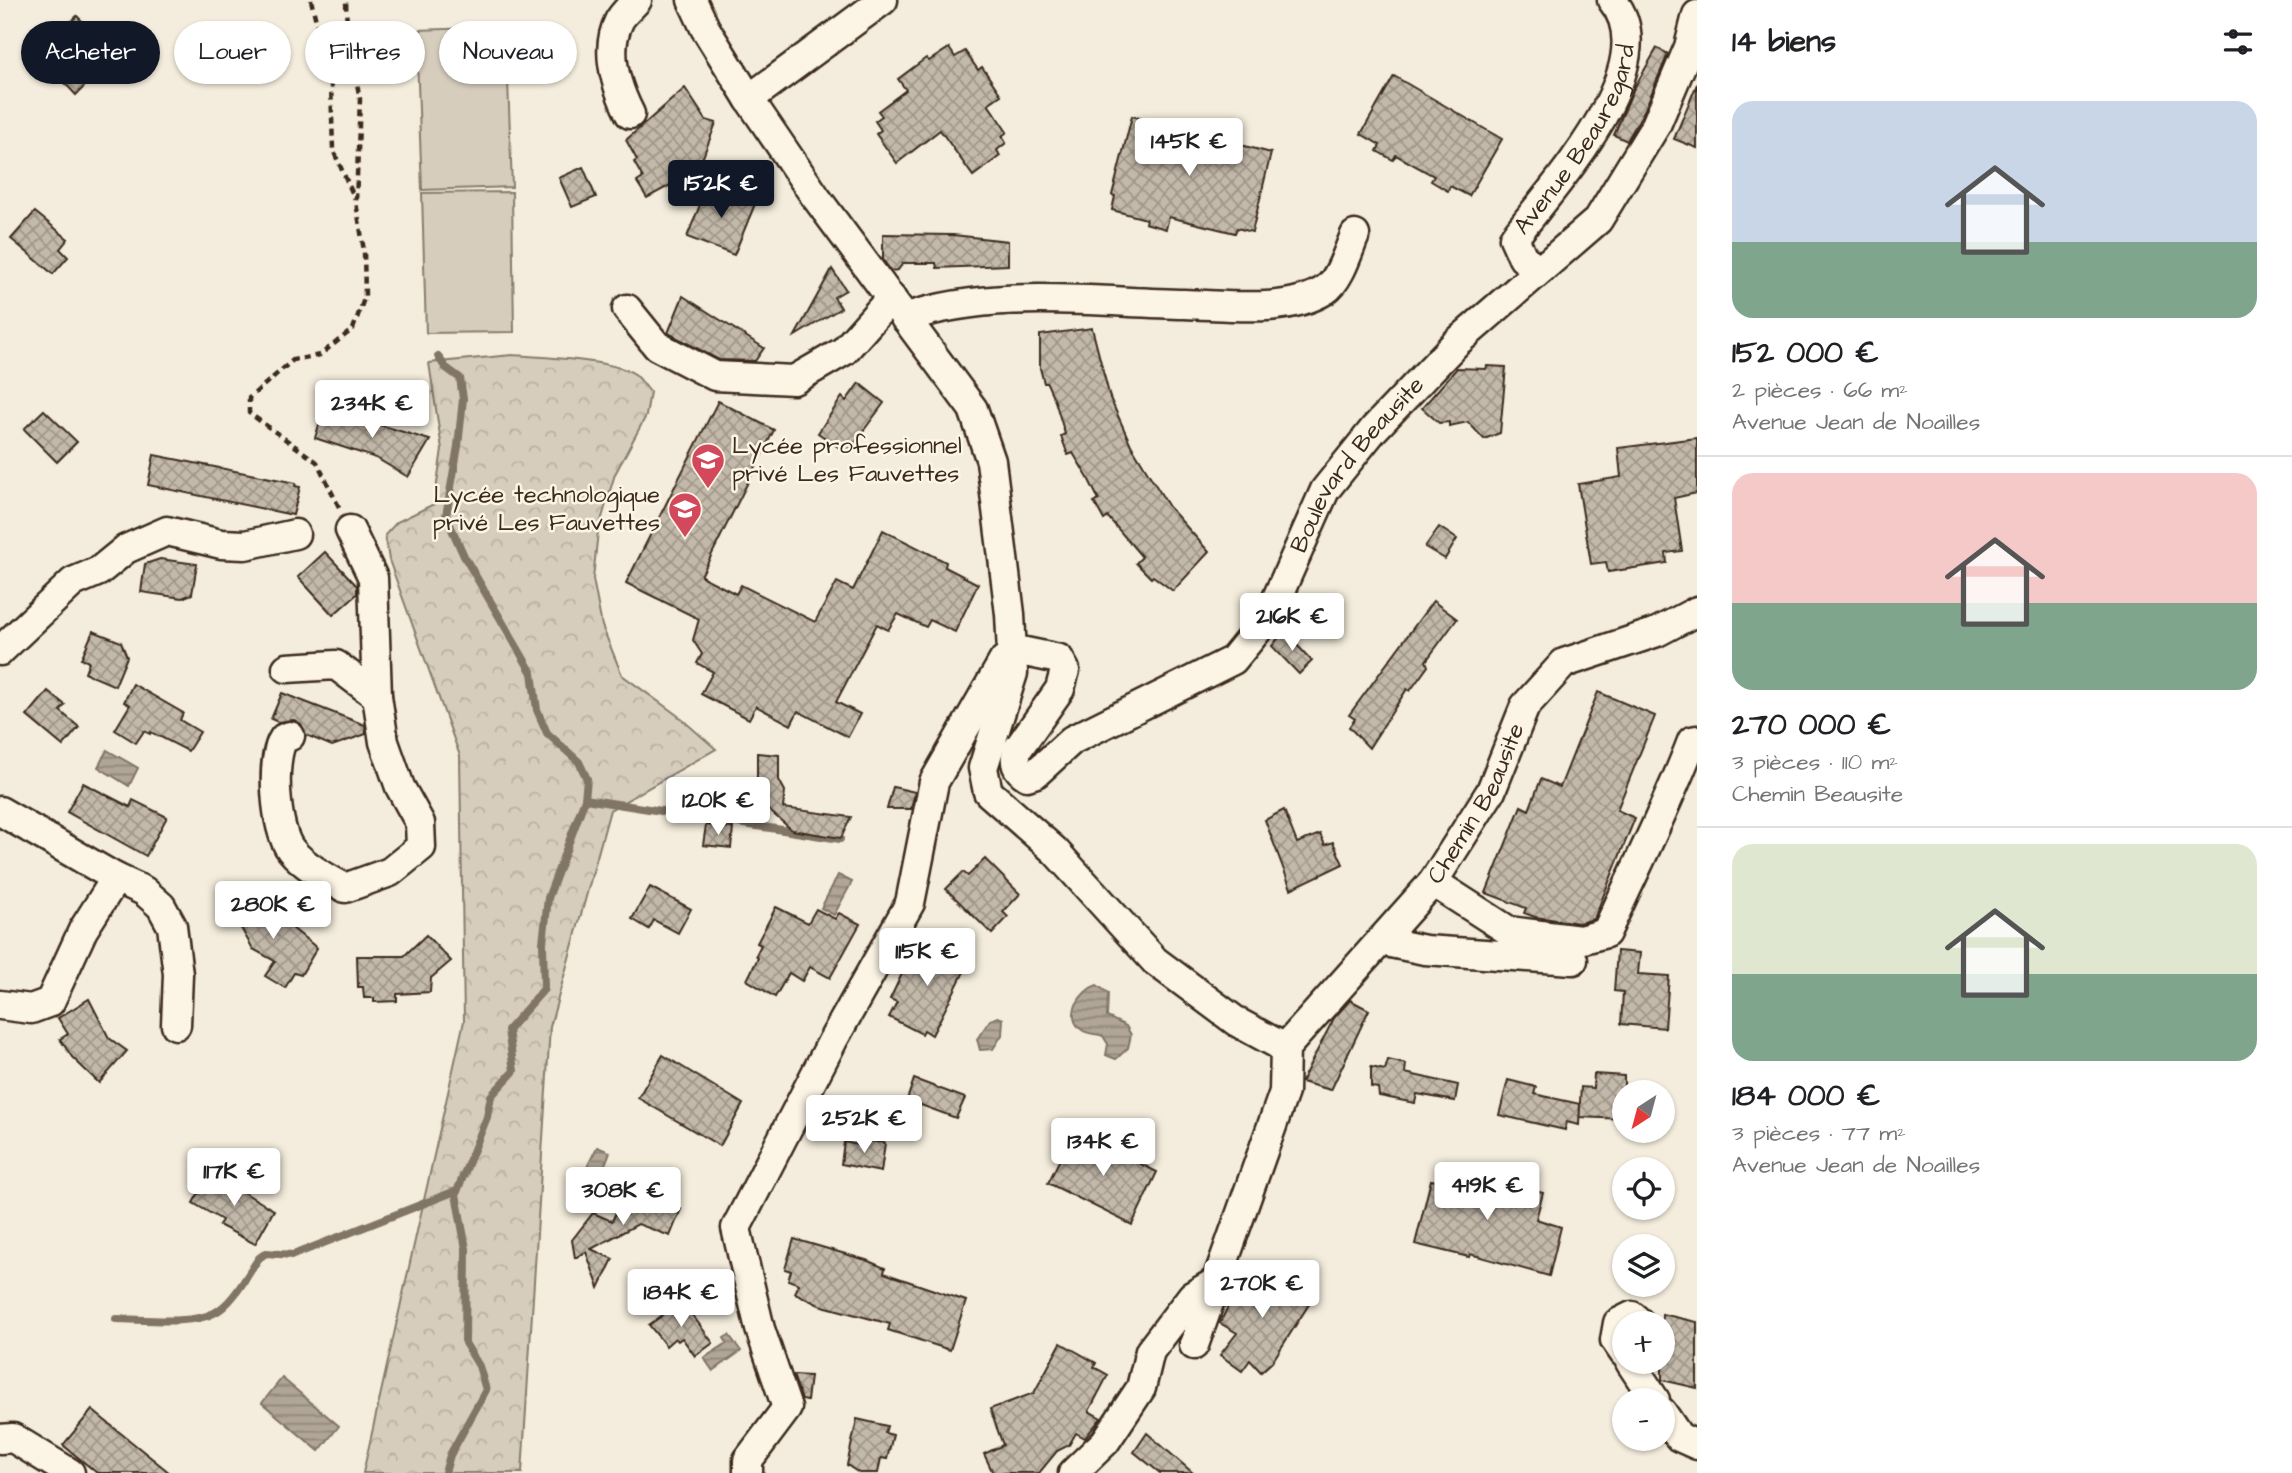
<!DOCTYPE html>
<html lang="fr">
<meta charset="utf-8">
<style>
body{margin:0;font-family:"Architects Daughter",sans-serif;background:#f6f6f6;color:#202124;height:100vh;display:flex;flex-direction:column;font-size:26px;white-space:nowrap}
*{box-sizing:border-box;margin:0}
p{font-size:23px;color:#757577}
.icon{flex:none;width:38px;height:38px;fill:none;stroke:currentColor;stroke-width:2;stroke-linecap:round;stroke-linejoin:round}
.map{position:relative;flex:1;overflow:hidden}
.details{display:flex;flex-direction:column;background:#fff;width:595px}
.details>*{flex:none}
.top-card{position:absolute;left:21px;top:21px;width:665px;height:63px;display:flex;gap:14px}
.needle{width:46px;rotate:216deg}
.controls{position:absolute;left:1612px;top:1080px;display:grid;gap:14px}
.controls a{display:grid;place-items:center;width:63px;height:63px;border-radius:50%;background:#fff;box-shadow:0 2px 5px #0004;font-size:35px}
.price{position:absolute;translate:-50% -60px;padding:0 16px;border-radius:7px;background:#fff;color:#222;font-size:23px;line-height:46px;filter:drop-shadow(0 2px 4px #0008)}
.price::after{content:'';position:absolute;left:50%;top:42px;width:21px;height:16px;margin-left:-10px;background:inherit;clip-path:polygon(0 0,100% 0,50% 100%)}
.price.active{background:#111827;color:#fff}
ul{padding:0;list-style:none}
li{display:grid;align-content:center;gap:14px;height:371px;padding:0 35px}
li+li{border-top:2px solid #e0e0e0}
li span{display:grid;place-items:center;height:217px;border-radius:21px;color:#555}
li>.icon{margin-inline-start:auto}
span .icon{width:126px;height:126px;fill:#fffc;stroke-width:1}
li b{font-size:30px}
h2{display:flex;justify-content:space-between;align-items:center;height:84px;padding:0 35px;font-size:30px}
.tag{padding:0 24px;border-radius:32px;background:#fff;box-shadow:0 2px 5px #0004;font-size:24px;line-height:63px}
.tag.active{background:#111827;color:#fff}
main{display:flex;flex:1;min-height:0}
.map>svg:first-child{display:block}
.forest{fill:url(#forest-crowns);stroke:#887c6e;stroke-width:2}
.garden{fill:#d6cdbd;stroke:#887c6e;stroke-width:2}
.water{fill:url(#water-rules);stroke:#817466;stroke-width:2}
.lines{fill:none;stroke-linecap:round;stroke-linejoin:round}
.stream{stroke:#817466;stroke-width:8}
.building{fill:url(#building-cross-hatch);stroke:#3b2a1e;stroke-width:2}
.minor-casing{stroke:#3b2a1e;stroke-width:33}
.path{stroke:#3b2a1e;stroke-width:4.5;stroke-dasharray:7 5;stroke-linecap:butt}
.minor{stroke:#fcf5e5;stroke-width:28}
.labels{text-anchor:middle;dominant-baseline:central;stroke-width:5;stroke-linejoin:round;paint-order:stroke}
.street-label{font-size:24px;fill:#3b2a1e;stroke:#fcf5e5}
.poi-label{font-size:24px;fill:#3b2a1e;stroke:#fcf5e5;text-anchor:start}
</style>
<main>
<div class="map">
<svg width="1697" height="1473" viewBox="0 0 1697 1473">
<defs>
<pattern id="forest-crowns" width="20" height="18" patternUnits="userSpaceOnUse" patternTransform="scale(1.75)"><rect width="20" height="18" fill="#d6cdbd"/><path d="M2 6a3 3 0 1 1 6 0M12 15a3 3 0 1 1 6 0" fill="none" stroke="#b9b0a2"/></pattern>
<pattern id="water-rules" width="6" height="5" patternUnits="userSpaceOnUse" patternTransform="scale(1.75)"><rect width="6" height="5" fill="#b0a596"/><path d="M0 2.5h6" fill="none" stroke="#90877a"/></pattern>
<pattern id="building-cross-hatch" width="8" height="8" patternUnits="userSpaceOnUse" patternTransform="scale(1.75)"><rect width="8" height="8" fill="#c3b9aa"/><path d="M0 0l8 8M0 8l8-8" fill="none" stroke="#a0978a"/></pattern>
</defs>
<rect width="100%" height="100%" fill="#f4eddd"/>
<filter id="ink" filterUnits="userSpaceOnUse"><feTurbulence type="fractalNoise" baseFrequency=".0143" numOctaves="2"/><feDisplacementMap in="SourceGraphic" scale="14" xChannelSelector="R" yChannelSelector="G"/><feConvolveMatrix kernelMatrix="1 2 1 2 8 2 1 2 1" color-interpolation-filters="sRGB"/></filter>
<g filter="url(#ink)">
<!-- forest -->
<path class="forest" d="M 512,355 C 539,357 617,360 636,375 C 641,380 646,387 650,392 L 646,416 L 615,474 L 598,531 L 593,579 L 602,626 L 622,675 L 677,715 L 716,749 L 610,810 L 550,1027 L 522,1473 L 363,1473 L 464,1021 L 460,756 L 389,560 L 385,535 L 397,522 L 434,504 L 442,449 L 429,363 Z"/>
<!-- garden -->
<g class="garden">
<path d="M 506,27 L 512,187 L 422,190 L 416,30 Z"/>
<path d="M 512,192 L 514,332 L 426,333 L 422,193 Z"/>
</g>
<!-- water -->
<g class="water">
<path d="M 107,750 L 138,768 L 129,786 L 98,767 Z"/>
<path d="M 838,875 L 852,882 L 834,915 L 821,908 Z"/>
<path d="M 1097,985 L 1108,993 L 1107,1017 L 1126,1026 L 1131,1035 L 1128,1048 L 1116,1059 L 1106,1055 L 1108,1044 L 1103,1036 C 1096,1033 1089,1035 1082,1030 C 1063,1016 1081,990 1097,985 Z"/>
<path d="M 998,1017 L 1003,1019 L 1002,1035 L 993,1049 L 980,1050 L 977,1039 L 990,1020 Z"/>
<path d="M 597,1147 L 610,1152 L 604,1167 L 605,1191 L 585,1184 L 588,1165 Z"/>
<path d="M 729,1335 L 741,1351 L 713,1371 L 704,1358 L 727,1343 L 724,1338 Z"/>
<path d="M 282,1378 L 339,1426 L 319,1451 L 262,1403 Z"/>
</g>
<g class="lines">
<!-- stream -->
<g class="stream">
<path d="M 438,356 L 445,367 L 460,378 L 463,399 L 458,446 L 446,516 L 464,556 L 532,673 L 537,710 L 547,733 L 579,762 L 587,779 L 585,799 L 548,898 L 543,943 L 544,989 L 508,1030 L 514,1071 L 491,1096 L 487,1117 L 456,1194 L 466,1249 L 465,1343 L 479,1366 L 486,1390 L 450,1455 L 445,1473"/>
<path d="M 585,799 L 840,839"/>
<path d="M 116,1319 C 142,1319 192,1325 214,1313 C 233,1304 247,1275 259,1258 L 266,1253 L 293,1255 L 453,1192 L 456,1194"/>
</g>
</g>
<!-- building -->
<g class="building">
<path d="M 77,16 L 101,40 L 103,38 L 118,52 L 76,95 L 62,80 L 82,61 L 57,35 Z"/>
<path d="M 949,48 L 955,57 L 965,51 L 978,70 L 982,67 L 1001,95 L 988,104 L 1007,132 L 1002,136 L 1006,143 L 997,150 L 1000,156 L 973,176 L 940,130 L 897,163 L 876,134 L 881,130 L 875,121 L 882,116 L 878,111 L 906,90 L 898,79 L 926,58 L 929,61 Z"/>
<path d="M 1657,48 L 1668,54 L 1645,109 L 1627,141 L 1614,135 L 1633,90 Z"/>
<path d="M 1394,76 L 1502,139 L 1469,196 L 1450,186 L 1448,191 L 1431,181 L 1434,176 L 1396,155 L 1393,160 L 1377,151 L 1380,145 L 1361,134 Z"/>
<path d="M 1697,84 L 1697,148 L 1674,139 Z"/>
<path d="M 685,88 L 706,120 L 716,123 L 698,170 L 647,198 L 637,182 L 643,178 L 634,162 L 637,160 L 626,140 Z"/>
<path d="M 1132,116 L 1271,153 L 1252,232 L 1237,228 L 1235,233 L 1169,217 L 1166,229 L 1145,223 L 1146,219 L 1112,210 L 1115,196 L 1112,195 Z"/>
<path d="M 583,167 L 596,197 L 572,207 L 559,178 Z"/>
<path d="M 708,185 L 755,204 L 734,255 L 687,237 Z"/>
<path d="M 35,212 L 68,239 L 60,249 L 68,257 L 53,274 L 11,239 Z"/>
<path d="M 883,234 L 953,235 L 1008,241 L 1008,265 L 937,268 L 936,263 L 903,263 L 898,270 L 891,271 L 883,260 Z"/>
<path d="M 832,269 L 846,290 L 834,297 L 841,308 L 795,336 Z"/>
<path d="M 683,296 L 764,348 L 755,361 L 719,360 L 668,333 Z"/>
<path d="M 1092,328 L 1110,398 L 1131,445 L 1169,507 L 1209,552 L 1173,591 L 1153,576 L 1151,578 L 1136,563 L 1142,557 L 1108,517 L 1104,520 L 1094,502 L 1099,500 L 1088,478 L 1073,453 L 1068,455 L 1061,436 L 1065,434 L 1055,401 L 1047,383 L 1044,383 L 1040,368 L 1040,335 Z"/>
<path d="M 1487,366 L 1506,367 L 1500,433 L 1484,439 L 1468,422 L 1449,426 L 1449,422 L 1439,423 L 1422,408 L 1457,368 L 1486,369 Z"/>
<path d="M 859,383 L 884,403 L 847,453 L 818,433 L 842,397 L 846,401 Z"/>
<path d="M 718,401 L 774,430 L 701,576 L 736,594 L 741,585 L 815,622 L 837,582 L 853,590 L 883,530 L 946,562 L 945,567 L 978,584 L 955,632 L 930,620 L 926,627 L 898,614 L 888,630 L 877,624 L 836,702 L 860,714 L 848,737 L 798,711 L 791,725 L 756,706 L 749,719 L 701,694 L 713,672 L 697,663 L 702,654 L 693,640 L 699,619 L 626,583 Z"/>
<path d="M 325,405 L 377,424 L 430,440 L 408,477 L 376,458 L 315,438 Z"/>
<path d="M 44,410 L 77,442 L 57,462 L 24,429 Z"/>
<path d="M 1697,438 L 1697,493 L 1674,498 L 1682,551 L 1666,553 L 1667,563 L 1608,572 L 1606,562 L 1591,564 L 1578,484 L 1621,477 L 1618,448 Z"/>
<path d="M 154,455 L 296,483 L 295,486 L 300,487 L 293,515 L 148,485 Z"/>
<path d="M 1439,527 L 1457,539 L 1445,559 L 1425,547 Z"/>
<path d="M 325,552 L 357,586 L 357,594 L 333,615 L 298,577 Z"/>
<path d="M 160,559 L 197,564 L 192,594 L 182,598 L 141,592 L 145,564 Z"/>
<path d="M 1433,601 L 1457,619 L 1426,661 L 1428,666 L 1410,691 L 1407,689 L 1369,748 L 1349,727 L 1355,719 L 1349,715 Z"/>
<path d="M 93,631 L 121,642 L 127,657 L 115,686 L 85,673 L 89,662 L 81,659 Z"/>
<path d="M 1284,631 L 1312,661 L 1299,674 L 1272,646 Z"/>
<path d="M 133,684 L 183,713 L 180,720 L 200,732 L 188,751 L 151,732 L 150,734 L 144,731 L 136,743 L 115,730 L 130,705 L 124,702 Z"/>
<path d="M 48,691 L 65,705 L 60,711 L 79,727 L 63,746 L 27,716 Z"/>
<path d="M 1598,692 L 1655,716 L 1617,810 L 1635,818 L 1594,919 L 1579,923 L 1535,917 L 1524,913 L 1526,908 L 1486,893 L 1521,806 L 1529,810 L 1541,779 L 1560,787 Z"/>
<path d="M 282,693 L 365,725 L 366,734 L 332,746 L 306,735 L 301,724 L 294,720 L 278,722 L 271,719 Z"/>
<path d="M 757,753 L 779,755 L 779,780 L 785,791 L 783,808 L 851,817 L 841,838 L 792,830 L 757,800 Z"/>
<path d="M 83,783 L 130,807 L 133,800 L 167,817 L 146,856 L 67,812 Z"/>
<path d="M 893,787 L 915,792 L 911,809 L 887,809 Z"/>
<path d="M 1284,810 L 1297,843 L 1320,834 L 1325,845 L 1333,842 L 1343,864 L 1291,889 L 1265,820 Z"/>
<path d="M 706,825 L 733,828 L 731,848 L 703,845 Z"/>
<path d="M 985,859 L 1020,894 L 1003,912 L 1008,917 L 992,934 L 946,889 L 963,872 L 968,876 Z"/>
<path d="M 650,887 L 691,909 L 678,933 L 654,920 L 649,929 L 632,919 Z"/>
<path d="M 246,890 L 271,932 L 278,923 L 286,923 L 317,948 L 301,975 L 294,973 L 285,988 L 265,976 L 275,961 L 253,949 L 226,902 Z"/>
<path d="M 776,907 L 808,923 L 816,909 L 835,919 L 839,913 L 860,924 L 830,978 L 810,967 L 802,981 L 789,973 L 775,997 L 747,980 L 758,958 L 756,955 L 761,945 L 757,943 Z"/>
<path d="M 426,935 L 451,961 L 431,978 L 430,992 L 397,994 L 397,1001 L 374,1002 L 374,998 L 364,998 L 363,987 L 358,987 L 357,956 L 404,956 Z"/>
<path d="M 928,940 L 969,962 L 932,1035 L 924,1030 L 922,1034 L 889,1017 L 897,1002 L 890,999 L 900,978 L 913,952 L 920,955 Z"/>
<path d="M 1617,951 L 1640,953 L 1638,974 L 1669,976 L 1665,1028 L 1621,1024 L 1623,992 L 1614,991 Z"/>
<path d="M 89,999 L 109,1038 L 127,1051 L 99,1083 L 72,1057 L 60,1039 L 68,1034 L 58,1018 Z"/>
<path d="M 1350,1000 L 1369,1010 L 1331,1090 L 1301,1082 L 1334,1018 Z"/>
<path d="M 663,1055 L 743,1104 L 720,1146 L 638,1098 Z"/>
<path d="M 1388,1060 L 1406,1064 L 1405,1073 L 1458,1085 L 1455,1101 L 1417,1094 L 1415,1103 L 1379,1096 L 1378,1088 L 1371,1087 L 1371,1067 L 1385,1070 Z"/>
<path d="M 1594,1074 L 1624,1076 L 1624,1119 L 1579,1117 L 1581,1087 L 1593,1088 Z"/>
<path d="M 914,1079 L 965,1098 L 956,1118 L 907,1100 Z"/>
<path d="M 1508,1080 L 1536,1087 L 1534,1094 L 1580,1104 L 1579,1125 L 1566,1122 L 1565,1130 L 1499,1115 Z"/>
<path d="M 1074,1131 L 1157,1172 L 1132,1225 L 1048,1183 Z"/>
<path d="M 863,1140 L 885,1143 L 881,1172 L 841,1164 L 844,1142 L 862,1146 Z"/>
<path d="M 1441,1167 L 1543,1193 L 1536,1219 L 1561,1227 L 1549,1276 L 1470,1254 L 1469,1257 L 1415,1244 L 1431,1180 L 1437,1181 Z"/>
<path d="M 210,1173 L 274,1210 L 255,1244 L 219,1225 L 222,1220 L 193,1203 Z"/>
<path d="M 628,1187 L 681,1209 L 670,1236 L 638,1224 L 591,1249 L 613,1259 L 599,1288 L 586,1252 L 575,1258 L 572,1240 L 593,1213 L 612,1221 Z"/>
<path d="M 794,1239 L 866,1260 L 885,1268 L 884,1273 L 966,1301 L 950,1350 L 888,1330 L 890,1324 L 819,1305 L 795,1293 L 799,1284 L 788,1280 L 791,1271 L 785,1269 Z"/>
<path d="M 1261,1267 L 1313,1298 L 1272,1362 L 1261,1372 L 1250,1360 L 1242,1371 L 1220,1355 L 1237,1333 L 1220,1323 L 1236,1290 L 1242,1295 Z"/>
<path d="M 682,1301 L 713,1343 L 695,1356 L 682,1338 L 678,1341 L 675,1338 L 666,1346 L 649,1325 Z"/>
<path d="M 1662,1314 L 1697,1322 L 1697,1388 L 1662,1380 Z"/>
<path d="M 1061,1343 L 1096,1363 L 1094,1367 L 1108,1375 L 1089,1411 L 1101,1418 L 1085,1438 L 1076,1433 L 1069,1445 L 1057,1451 L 1039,1473 L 993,1473 L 984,1454 L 1003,1445 L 990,1409 L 1034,1393 Z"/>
<path d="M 793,1375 L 810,1376 L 807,1401 L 802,1400 Z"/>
<path d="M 92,1410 L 170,1473 L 97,1473 L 63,1445 Z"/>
<path d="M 857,1419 L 887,1426 L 885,1433 L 893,1435 L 887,1459 L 881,1458 L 878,1473 L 859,1473 L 847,1465 Z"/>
<path d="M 1147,1433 L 1193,1473 L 1160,1473 L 1134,1452 Z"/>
</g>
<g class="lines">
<!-- minor casing -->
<g class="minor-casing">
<g id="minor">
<path d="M 692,0 L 705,28 L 749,99 L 815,196 L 973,409 L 991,461 L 1010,614 L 1013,673 L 983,768 L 988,792 L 1055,851 L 1155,961 L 1237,1022 L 1285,1048"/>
<path d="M 749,99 L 883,0"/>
<path d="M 630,114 C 617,88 604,51 619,21 C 622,14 632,6 637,0"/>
<path id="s1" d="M 1539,269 L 1523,258 L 1514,238 C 1552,187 1667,65 1612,0"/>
<path d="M 627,309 L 657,346 L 715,376 L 794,380 L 844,351 L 891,298"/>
<path d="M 905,318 C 993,288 1093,302 1184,304 C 1228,305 1287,314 1325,290 C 1340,280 1348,251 1355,235"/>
<path id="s2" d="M 1011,649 L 1059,659 L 1065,670 L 1060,689 L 1017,750 C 1014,763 1016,769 1027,776 L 1036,773 L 1072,740 L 1233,660 L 1269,616 L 1325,490 L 1374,429 L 1456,343 L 1598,220 L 1656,125 L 1689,47 L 1697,15"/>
<path d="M 0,651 L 73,582 L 99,571 L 126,549 L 167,531 L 221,544 L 245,545 L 295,534"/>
<path d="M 287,668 L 336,665 L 377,696"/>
<path d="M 290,736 L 284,738 C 270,758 275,830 291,850 C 304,866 327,878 345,888 L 390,872 L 421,847 L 420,823 L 400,787 L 384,742 L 377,696 L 373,578 L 350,530"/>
<path d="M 0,811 L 116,878 L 144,891 L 161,906 L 172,926 L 178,974 L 176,1025"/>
<path d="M 1433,882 L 1509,931 L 1580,940 L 1606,933 C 1635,869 1667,807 1692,741 L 1697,740"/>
<path d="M 1381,941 L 1425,950 L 1573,960"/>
<path d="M 0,1005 L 31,1009 L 50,1002 L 83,930 L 116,878"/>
<path id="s3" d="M 1194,1345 L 1284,1092 L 1285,1048 L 1433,882 L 1491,791 L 1525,706 L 1564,663 L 1657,632 L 1697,611"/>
<path d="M 1624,1353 L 1615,1340 L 1618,1323 L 1632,1316 L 1640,1323"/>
<path d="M 1630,1362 L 1655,1400"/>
<path d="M 1662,1412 L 1679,1437 L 1697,1445"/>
<path d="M 0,1439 L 13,1438 L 70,1473"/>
<path d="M 748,1473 L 748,1460 L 787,1408 L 760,1329 L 736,1228 L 833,1040 L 910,903 L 934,782 L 1004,660"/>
<path d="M 1073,1473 L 1105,1442 L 1141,1388 L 1150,1351 L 1192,1296 L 1219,1280"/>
</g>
</g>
<!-- path -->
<g class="path">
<path d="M 311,0 L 331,83 L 333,150 L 355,199"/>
<path d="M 339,507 L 317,462 L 249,413 L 249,398 L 293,360 L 320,355 L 353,329 L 365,296 L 364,251 L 356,202 L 360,99 L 347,33 L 346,0"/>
</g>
<!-- minor -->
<use href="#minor" class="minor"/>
</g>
</g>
<!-- icons -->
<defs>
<g id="school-pin" transform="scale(1.75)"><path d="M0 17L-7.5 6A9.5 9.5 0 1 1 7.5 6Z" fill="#d1495b" stroke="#fcf5e5"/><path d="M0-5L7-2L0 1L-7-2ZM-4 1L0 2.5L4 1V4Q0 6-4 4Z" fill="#fff"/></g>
</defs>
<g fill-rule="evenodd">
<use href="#school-pin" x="708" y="460"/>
<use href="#school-pin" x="685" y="509"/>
</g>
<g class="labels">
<!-- street labels -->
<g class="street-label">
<text stroke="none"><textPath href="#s1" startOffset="159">Avenue Beauregard</textPath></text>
<text stroke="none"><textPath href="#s2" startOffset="658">Boulevard Beausite</textPath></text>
<text stroke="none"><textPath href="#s3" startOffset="625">Chemin Beausite</textPath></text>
</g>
<!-- poi labels -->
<g class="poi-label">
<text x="732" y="446">Lycée professionnel<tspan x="732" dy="28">privé Les Fauvettes</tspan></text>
<text x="660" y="495" text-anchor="end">Lycée technologique<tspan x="660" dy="28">privé Les Fauvettes</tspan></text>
</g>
</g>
</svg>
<div class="controls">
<a><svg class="needle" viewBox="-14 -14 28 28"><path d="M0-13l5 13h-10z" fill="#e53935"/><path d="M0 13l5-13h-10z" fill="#757577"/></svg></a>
<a><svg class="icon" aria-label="locate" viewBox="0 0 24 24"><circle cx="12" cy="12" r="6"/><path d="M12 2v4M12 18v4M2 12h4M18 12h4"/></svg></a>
<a><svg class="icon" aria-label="layers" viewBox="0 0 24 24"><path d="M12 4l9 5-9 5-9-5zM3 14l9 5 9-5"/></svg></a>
<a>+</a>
<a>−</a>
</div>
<b class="price" style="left:1189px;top:178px">145K €</b>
<b class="price active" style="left:721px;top:220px">152K €</b>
<b class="price" style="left:372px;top:440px">234K €</b>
<b class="price" style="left:1292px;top:653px">216K €</b>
<b class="price" style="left:718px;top:837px">120K €</b>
<b class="price" style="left:273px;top:941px">280K €</b>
<b class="price" style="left:927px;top:988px">115K €</b>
<b class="price" style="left:864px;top:1155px">252K €</b>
<b class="price" style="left:1103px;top:1178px">134K €</b>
<b class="price" style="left:234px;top:1208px">117K €</b>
<b class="price" style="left:1487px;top:1222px">419K €</b>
<b class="price" style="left:623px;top:1227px">308K €</b>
<b class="price" style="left:1262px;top:1320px">270K €</b>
<b class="price" style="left:681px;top:1329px">184K €</b>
<div class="top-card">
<a class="tag active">Acheter</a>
<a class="tag">Louer</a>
<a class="tag">Filtres</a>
<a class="tag">Nouveau</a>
</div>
</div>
<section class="details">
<h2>14 biens<svg class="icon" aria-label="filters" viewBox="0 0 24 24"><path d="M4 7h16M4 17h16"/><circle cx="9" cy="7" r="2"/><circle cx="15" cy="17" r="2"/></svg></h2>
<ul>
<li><span style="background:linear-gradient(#c9d6e8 65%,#7fa58c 0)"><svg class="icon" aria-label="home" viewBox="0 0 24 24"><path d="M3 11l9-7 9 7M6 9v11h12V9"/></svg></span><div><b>152 000 €</b><p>2 pièces · 66 m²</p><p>Avenue Jean de Noailles</p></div></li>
<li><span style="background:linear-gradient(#f6c9c9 60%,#7fa58c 0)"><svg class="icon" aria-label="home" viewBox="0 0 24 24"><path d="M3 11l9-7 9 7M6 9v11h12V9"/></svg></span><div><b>270 000 €</b><p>3 pièces · 110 m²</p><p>Chemin Beausite</p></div></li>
<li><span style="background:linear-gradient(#dfe7d0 60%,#7fa58c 0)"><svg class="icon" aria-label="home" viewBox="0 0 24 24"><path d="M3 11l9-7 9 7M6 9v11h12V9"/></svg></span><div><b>184 000 €</b><p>3 pièces · 77 m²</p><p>Avenue Jean de Noailles</p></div></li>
</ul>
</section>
</main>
